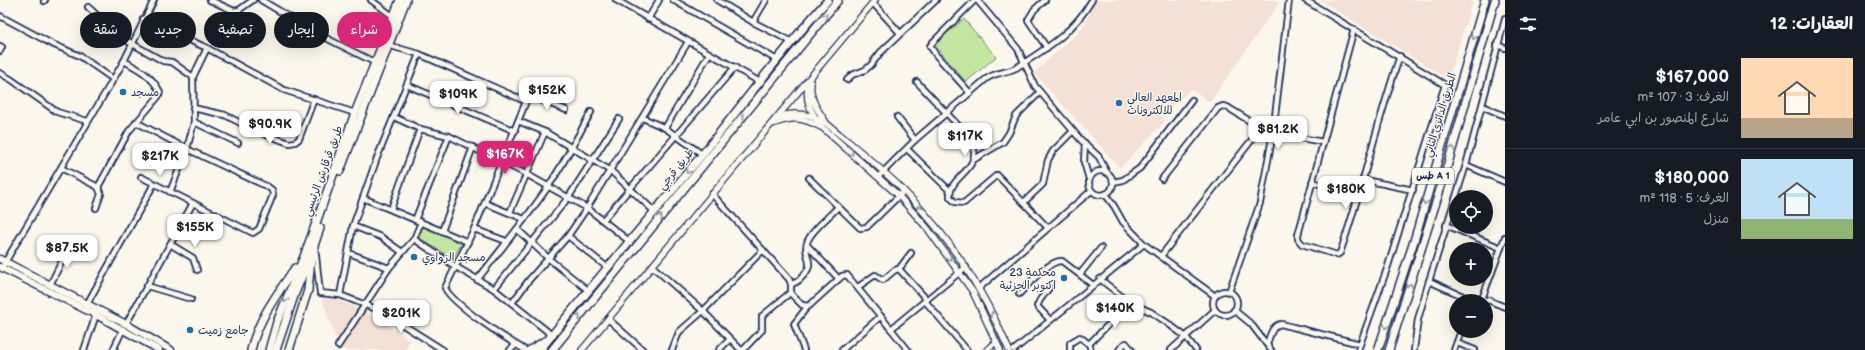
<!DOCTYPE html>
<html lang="ar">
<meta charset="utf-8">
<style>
body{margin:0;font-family:"Balsamiq Sans","Playpen Sans Arabic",sans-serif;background:#242831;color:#f1f3f6;direction:rtl;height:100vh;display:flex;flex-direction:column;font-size:15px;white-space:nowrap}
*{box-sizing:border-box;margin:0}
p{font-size:13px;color:#9ea1a6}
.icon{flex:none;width:22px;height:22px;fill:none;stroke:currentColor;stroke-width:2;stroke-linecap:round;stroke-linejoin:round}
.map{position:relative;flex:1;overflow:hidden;direction:ltr}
.side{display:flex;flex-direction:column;background:#171b24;width:360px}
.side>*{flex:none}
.banner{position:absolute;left:12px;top:12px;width:380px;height:36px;direction:rtl;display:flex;gap:8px}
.fabs{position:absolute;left:1449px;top:190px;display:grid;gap:8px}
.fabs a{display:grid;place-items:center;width:44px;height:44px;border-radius:50%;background:#171b24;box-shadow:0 4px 16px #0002;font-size:20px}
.price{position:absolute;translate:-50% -34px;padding:0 9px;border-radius:8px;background:#fff;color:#222;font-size:13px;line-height:26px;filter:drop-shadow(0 1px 2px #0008)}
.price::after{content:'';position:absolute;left:50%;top:24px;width:12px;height:9px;margin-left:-6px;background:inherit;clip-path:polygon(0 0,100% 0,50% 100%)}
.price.selected{background:#db2777;color:#fff}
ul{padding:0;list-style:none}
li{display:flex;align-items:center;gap:12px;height:100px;padding:0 12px}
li+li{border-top:1px solid #363941}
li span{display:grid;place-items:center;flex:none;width:112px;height:80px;border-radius:0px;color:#555}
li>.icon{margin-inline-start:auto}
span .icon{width:48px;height:48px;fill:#fffc;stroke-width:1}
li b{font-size:17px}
h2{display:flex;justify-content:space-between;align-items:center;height:48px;padding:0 12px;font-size:17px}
.chip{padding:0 14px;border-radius:18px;background:#171b24;box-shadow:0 4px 16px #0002;font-size:14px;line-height:36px}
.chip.selected{background:#db2777;color:#fff}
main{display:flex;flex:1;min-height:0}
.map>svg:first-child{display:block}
.built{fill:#f4e0d4}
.green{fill:#c4e7a0;stroke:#708b7f}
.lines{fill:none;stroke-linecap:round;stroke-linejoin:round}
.minor-casing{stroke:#1b2f5e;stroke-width:8}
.tertiary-casing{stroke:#1b2f5e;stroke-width:8}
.secondary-casing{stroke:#1b2f5e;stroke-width:9}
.primary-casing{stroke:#1b2f5e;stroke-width:10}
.trunk-casing{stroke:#1b2f5e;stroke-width:10}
.minor{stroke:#fbf7ec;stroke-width:4.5}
.tertiary{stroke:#fbf7ec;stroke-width:5.5}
.secondary{stroke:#fbf7ec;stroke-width:6}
.primary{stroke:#fbf7ec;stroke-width:7}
.trunk{stroke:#fbf7ec;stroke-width:7}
.oneway{stroke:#8b93a5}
.poi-dot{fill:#1f6fb2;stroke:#fbf7ec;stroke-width:1.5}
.labels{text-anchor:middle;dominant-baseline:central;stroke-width:3;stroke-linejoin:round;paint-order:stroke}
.shield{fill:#fbf7ec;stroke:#5e6b89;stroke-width:1}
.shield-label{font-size:10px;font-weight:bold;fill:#1b2f5e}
.poi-label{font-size:11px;fill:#1b2f5e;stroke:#fbf7ec;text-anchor:start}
.street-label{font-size:11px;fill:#1b2f5e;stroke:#fbf7ec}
</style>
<main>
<section class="side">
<h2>العقارات: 12<svg class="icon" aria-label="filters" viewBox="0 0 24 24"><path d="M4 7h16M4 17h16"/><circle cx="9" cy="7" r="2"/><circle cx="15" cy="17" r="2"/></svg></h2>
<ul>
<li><span style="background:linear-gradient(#ffd9b3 75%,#b9a48a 0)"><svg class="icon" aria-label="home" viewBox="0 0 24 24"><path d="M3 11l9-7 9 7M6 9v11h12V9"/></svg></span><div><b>$167,000</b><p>الغرف: 3 · 107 m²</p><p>شارع المنصور بن ابي عامر</p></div></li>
<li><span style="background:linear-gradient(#bfe0f5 75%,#8fb573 0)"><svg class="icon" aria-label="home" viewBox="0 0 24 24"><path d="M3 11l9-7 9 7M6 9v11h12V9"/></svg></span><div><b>$180,000</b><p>الغرف: 5 · 118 m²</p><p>منزل</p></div></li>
</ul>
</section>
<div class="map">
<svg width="1505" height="350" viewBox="0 0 1505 350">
<rect width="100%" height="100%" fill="#fbf7ec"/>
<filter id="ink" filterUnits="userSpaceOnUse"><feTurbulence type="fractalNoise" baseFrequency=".025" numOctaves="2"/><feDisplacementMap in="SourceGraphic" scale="8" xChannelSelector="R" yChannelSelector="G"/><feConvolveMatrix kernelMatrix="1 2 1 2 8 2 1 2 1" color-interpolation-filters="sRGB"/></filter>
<g filter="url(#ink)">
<!-- built -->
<g class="built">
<path d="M 1097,0 L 1275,0 L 1279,3 L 1210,102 L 1191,89 L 1161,116 L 1165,121 L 1120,168 L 1034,73 L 1081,30 Z"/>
<path d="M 1320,0 L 1473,0 L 1448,79 Z"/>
<path d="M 334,298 L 372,316 L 410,340 L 405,350 L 340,350 L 322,299 Z"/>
</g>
<!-- green -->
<g class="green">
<path d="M 964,19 L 996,57 L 966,82 L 934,44 Z"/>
<path d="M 424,225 L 463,241 L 453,259 L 418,237 Z"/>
</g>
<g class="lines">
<!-- minor casing -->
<g class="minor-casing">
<g id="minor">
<path d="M 210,0 L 234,11 L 239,10 L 253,0"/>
<path d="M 261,0 L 318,34 L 376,63"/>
<path d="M 371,0 L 394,17"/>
<path d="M 616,0 L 760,82"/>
<path d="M 673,0 L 777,60"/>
<path d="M 717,0 L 753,22 L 790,41"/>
<path d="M 977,0 L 1018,49 L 1035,86 L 1080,139 L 1099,157 L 1107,173"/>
<path d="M 1045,0 L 1034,10 L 1028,20 L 1047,48"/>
<path d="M 1305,0 L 1445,85 L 1388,266 L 1358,350"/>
<path d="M 44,1 L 45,0"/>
<path d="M 873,3 L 900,33"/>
<path d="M 88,7 L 118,35 L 131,43 L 163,61 L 172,62 L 193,77"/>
<path d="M 0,16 L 52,44 L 80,56 L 113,79"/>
<path d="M 143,19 L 207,48 L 284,90 L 355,113"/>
<path d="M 648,19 L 659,0"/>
<path d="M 753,22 L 766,0"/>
<path d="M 1354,29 L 1298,235 L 1298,239 L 1302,244 L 1337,255 L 1340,253 C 1363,188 1377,121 1400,56"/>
<path d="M 387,45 L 419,54 L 525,101"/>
<path d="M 1497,45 L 1505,48"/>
<path d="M 0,46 L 2,47 L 0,51"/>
<path d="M 0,73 L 12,80 L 57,112 L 87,121"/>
<path d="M 847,80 L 852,75 L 865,70 L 871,65 L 880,53 L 936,0"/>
<path d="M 917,82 L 971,139 C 985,171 949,174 950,197 L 955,202 L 964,203 L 997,175 L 1048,228"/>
<path d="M 407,85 L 515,131"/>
<path d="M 970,93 L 936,55 L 930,46 L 933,42 L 975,0"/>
<path d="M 1482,106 L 1505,116"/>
<path d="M 193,108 L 225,115 L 256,131 L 289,143 L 295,142 L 299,139 L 314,99"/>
<path d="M 394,117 L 420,129 L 449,136 L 526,174 L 587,208 L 629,241"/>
<path d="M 897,117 L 915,140"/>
<path d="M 643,118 L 665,128 L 702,154"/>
<path d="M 518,121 L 545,132 L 611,171 L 655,212"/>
<path d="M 136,122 L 187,149 L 268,187 L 272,190 L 273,195 L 259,229 L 253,233 L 141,177"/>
<path d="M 194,122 L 238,143"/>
<path d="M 665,128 L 709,54"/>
<path d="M 1273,133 L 1323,142"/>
<path d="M 1085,143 L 1084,162 L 1089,179"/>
<path d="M 907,149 L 950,191"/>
<path d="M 973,160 L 1003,142 L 1009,133 L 1016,116 L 1040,92"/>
<path d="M 1466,165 L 1505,182"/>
<path d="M 61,168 L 98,187 L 101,194 L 96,208"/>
<circle cx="1101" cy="183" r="12"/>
<path d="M 878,177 L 915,140 L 986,79 C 998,71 1004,74 1016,68 C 1047,48 1073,33 1092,0"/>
<path d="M 809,178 L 860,228 L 867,227 L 904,191"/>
<path d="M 1162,179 L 1218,108 L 1223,106 L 1227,107 L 1261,128 L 1274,129"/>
<path d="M 1365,180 L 1413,190"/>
<path d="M 1113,182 L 1123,180 L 1140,168 L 1192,100"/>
<path d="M 1312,182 L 1360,195"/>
<path d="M 98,187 L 129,131 L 158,97 L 160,92 C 152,76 139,69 124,61"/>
<path d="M 170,192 L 187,149 L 194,122 L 193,77 L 207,48"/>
<path d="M 712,194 L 789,279 L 791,284 L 791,294 L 802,305 L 809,306 L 842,276 L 847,275 L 908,350"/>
<path d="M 1105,194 L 1114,206 L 1123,222 L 1144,244 L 1215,296"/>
<path d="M 363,198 L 468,242"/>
<path d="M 1024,202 L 1043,184 L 1048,160 L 1053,151 L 1073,131"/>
<path d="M 485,203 L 524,219"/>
<path d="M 391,209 L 420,129"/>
<path d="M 510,212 L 545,132"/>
<path d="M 415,220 L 449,136"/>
<path d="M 603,220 L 735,67"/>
<path d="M 1446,225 L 1501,248"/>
<path d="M 353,226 L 381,237 L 402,252"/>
<path d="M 474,229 L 506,241"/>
<path d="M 517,229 L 549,259 L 589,291"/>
<path d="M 442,231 L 473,147"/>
<path d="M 568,236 L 608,268"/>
<path d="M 414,239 L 456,267 L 494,289 L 552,335"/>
<path d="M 170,244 L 193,258 L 197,270"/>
<path d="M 807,245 L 839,279"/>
<path d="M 315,247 L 320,293 L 340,295 L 381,311 L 443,350"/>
<path d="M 349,253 L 389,268"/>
<path d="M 1161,256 L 1261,128"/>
<path d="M 4,264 L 124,61 L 154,0"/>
<path d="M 652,266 L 703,311 L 763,250"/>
<path d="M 899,269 L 911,253"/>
<path d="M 1080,274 L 1101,248"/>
<path d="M 1100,279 L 1130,303 L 1151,312 L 1166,322 L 1186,337 L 1196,350"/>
<path d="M 477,280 C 501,249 526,219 548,187 C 564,163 577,138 591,112"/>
<path d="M 1429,281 L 1474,301 L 1488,300 L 1505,307"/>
<path d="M 791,284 C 796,283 799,281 802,277 C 818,262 801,256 808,240 C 814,228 829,217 838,207"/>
<path d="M 50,285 L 70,245"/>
<path d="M 147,286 L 191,299"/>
<path d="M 858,287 L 875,275 L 883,280 L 895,270 L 899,269 L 927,300"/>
<path d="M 979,288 L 1091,191"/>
<path d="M 1049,288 L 1040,300 L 1037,306 L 1050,320"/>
<path d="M 494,289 L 568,198 L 619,119"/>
<circle cx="1225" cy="303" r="12"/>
<path d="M 1229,292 L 1260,203 L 1273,133 L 1289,0"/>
<path d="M 1019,294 C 1029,284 1049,260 1062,261 L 1093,285"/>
<path d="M 340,295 L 353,226 L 377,158 L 419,54"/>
<path d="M 1482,299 L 1505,237"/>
<path d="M 925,301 L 967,350"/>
<path d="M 512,303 L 529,280 L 568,236 L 587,208 L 688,42"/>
<path d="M 87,304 L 154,184"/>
<path d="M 1234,310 L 1251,324 L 1271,350"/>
<path d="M 608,319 L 643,350"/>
<path d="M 126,324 L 193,203"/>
<path d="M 891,329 L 966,267"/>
<path d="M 1457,343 L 1475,350"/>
<path d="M 1089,344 L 1130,303"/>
<path d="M 1267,344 C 1270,336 1272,325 1281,324 L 1360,344"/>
<path d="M 338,346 L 389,268 L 414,239 L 421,222"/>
<path d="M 84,350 L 97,312"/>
<path d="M 113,350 L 123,329"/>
<path d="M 510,350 L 516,345"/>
<path d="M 525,350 C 508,340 452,304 445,288 L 474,229 L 527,99 L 533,97 L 566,110"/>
<path d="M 672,350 L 679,332 L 703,311 L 741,350"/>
<path d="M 719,350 L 730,339"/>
<path d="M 743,350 L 762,330 L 762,316 L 791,292"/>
<path d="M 804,350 L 794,324 L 807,307"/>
<path d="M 842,350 L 881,316"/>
<path d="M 987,350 L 996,342"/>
<path d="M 1014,350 L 1144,244"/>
<path d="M 1070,350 L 1070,343 L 1080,337 L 1089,344 L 1091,350"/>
<path d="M 1119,350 L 1124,344 L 1126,343 L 1132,350"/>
<path d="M 1171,350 L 1215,310"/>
<path d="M 1414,350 L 1418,319 L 1429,281 L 1466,165 L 1505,19"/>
<path d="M 1454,350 L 1461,331"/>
</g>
</g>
<!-- tertiary casing -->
<g class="tertiary-casing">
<g id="tertiary">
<path d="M 809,82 C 804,100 811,113 822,127 L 898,195 L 928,229 L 973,292 L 1000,350"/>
<path d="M 811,83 C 809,98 817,109 825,121"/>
<path d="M 778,117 C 796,111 810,114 826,123 C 852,145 880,167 904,191 C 952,240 982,288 1009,350"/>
<path d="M 772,124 C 793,116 802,117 821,127"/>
<path d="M 582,350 L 875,0"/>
</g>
</g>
<!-- secondary casing -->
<g class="secondary-casing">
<g id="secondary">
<path d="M 0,259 L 126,324 L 171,350"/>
<path d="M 0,267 L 96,315 L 159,350"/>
</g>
</g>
<!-- primary casing -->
<g class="primary-casing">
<g id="primary">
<path d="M 340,171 L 406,0"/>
<path d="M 251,350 C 258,319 278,293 295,268"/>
<path d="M 269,350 L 277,322 L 305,254 L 355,113 L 400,0"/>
<path d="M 276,350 L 295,293 L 310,257 L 320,228"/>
<path d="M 289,350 L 308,290 L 311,259"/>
</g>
</g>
<!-- trunk casing -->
<g class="trunk-casing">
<g id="trunk">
<path d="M 530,350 L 545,341"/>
<path d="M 540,350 C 593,284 648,220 702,155 C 744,103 783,49 828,0"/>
<path d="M 552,350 L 838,0"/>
<path d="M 1378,350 L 1414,241 L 1485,0"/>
<path d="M 1389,350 L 1445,174 L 1495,0"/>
</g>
</g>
<!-- minor -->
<use href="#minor" class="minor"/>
<!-- tertiary -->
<use href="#tertiary" class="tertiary"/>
<!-- secondary -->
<use href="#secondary" class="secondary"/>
<!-- primary -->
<use href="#primary" class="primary"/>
<!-- trunk -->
<use href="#trunk" class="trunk"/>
</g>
<!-- one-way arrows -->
<defs><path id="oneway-chevron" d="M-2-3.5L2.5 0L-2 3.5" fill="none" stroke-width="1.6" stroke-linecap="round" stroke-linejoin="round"/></defs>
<g class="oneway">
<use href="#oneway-chevron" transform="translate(825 16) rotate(-50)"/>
<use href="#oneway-chevron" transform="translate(1474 37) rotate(106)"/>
<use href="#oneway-chevron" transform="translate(742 116) rotate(-51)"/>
<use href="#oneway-chevron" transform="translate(1452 149) rotate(-74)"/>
<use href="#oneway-chevron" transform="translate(851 153) rotate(42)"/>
<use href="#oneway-chevron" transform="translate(688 171) rotate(129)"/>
<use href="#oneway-chevron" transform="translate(1425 202) rotate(106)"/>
<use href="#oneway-chevron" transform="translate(919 208) rotate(-132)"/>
<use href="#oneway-chevron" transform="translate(660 217) rotate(-51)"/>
<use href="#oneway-chevron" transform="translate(949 258) rotate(53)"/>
<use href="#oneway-chevron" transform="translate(1410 286) rotate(-73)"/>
<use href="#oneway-chevron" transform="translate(285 300) rotate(111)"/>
<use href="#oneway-chevron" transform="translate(993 314) rotate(-116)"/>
<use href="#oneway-chevron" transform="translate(578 317) rotate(-51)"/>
<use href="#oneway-chevron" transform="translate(1386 326) rotate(108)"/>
</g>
</g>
<!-- markers -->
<g class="poi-dot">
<circle cx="123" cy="92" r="4"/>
<circle cx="1119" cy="103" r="4"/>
<circle cx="414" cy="257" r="4"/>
<circle cx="1064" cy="278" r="4"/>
<circle cx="190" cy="330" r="4"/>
</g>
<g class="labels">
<!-- shield labels -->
<rect class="shield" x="1412" y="168" width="42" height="16" rx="3"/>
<g class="shield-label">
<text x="1433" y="176">طس A 1</text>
</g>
<!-- poi labels -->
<g class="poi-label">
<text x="131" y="92">مسجد</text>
<text x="1127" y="97">المعهد العالي<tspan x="1127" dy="13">للالكترونات</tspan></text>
<text x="422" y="257">مسجد الزواوي</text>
<text x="1056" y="272" text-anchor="end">محكمة 23<tspan x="1056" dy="13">اكتوبر الجزئية</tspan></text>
<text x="198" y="330">جامع زميت</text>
</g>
<!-- street labels -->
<g class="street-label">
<text transform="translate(1440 115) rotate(-73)">الطريق الدائري الثاني</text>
<text transform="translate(676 169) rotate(-51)">طريق قرجي</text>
<text transform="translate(323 171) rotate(-70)">طريق قرقارش الرئيسي</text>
</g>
</g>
</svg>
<div class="fabs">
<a><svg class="icon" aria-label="locate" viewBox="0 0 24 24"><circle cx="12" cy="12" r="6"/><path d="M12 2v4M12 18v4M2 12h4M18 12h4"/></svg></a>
<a>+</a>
<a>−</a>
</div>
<b class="price" style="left:547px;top:111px">$152K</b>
<b class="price" style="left:458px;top:115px">$109K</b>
<b class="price" style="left:270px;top:145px">$90.9K</b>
<b class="price" style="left:1278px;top:150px">$81.2K</b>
<b class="price" style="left:965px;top:157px">$117K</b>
<b class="price selected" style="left:505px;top:175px">$167K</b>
<b class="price" style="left:160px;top:177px">$217K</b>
<b class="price" style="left:1346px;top:210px">$180K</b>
<b class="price" style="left:195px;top:248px">$155K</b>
<b class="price" style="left:67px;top:269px">$87.5K</b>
<b class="price" style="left:1115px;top:329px">$140K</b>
<b class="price" style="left:401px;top:334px">$201K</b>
<div class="banner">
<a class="chip selected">شراء</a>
<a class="chip">إيجار</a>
<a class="chip">تصفية</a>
<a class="chip">جديد</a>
<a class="chip">شقة</a>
</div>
</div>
</main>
